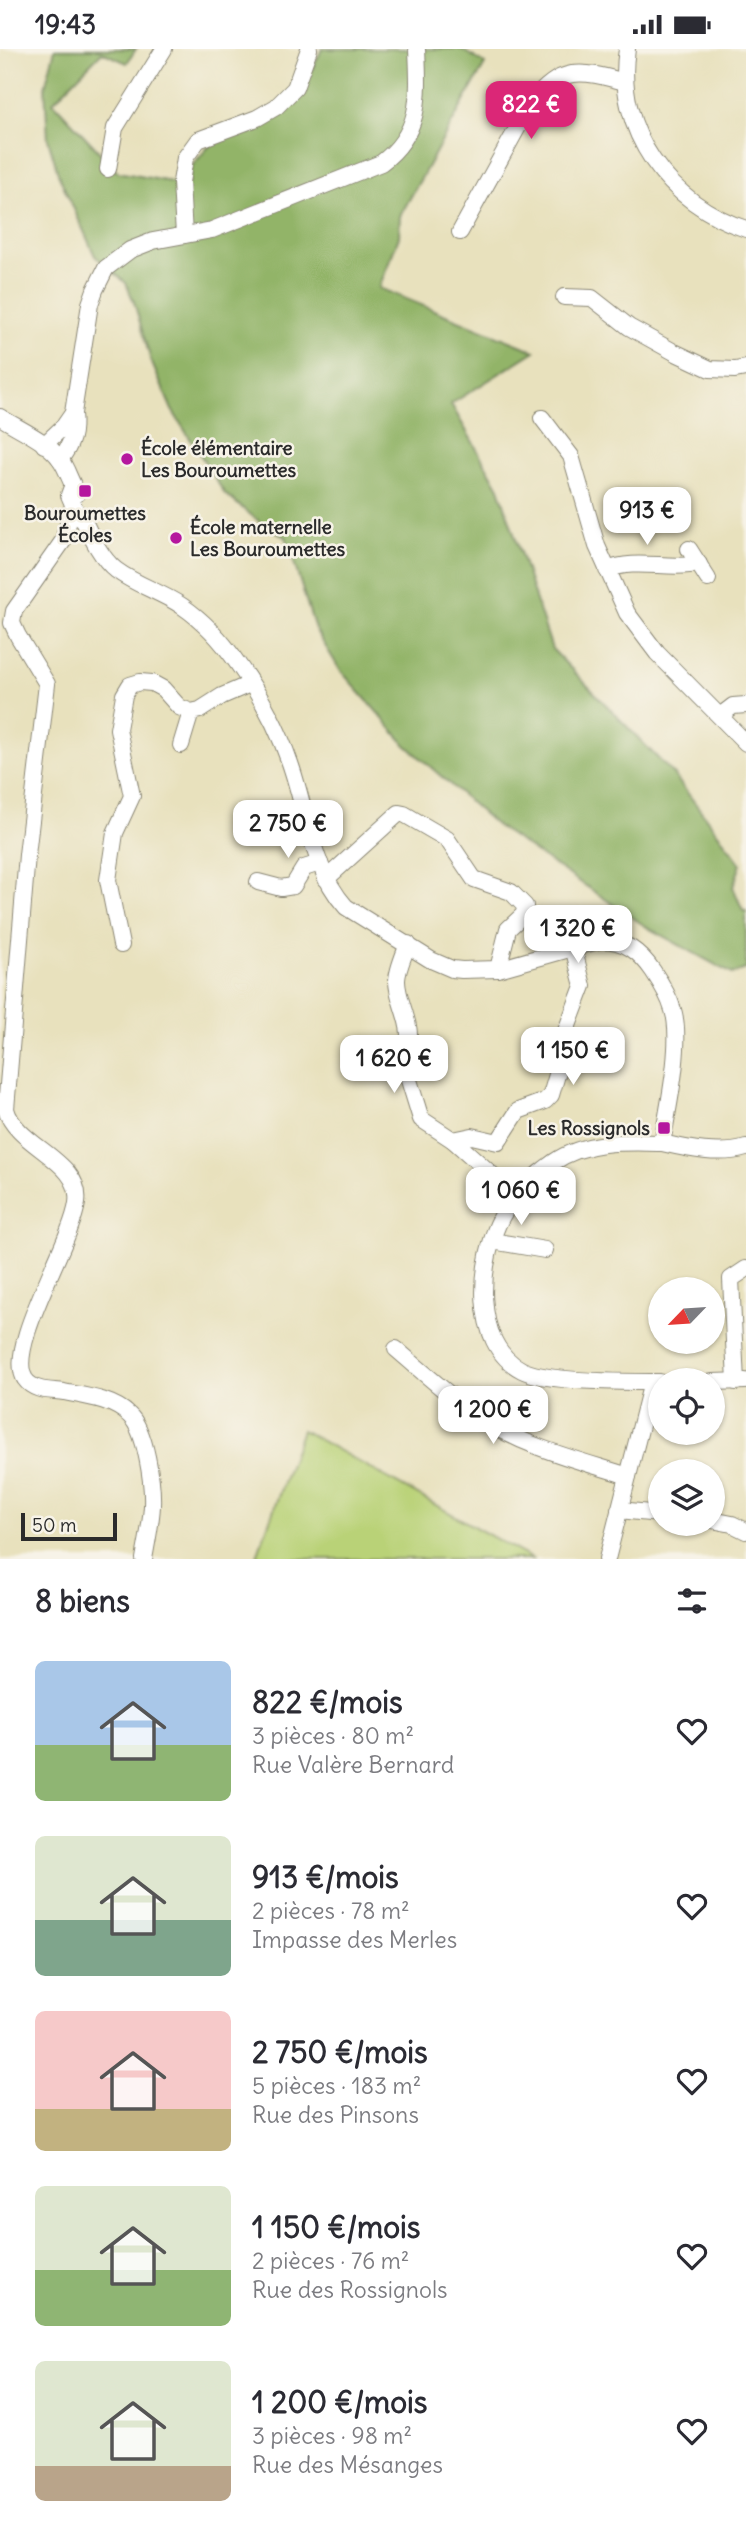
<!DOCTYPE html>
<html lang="fr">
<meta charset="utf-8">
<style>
body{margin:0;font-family:Delius,sans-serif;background:#f2f2f3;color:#2b2b33;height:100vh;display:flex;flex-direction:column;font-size:26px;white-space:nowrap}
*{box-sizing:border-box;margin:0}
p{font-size:23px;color:#7c7c81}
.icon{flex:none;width:38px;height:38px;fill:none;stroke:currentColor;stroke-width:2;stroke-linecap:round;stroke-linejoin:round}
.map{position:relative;height:1510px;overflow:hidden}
.drawer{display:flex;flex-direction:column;background:#fff;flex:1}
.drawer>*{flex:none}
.needle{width:46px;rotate:245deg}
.tools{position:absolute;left:648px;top:1228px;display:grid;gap:14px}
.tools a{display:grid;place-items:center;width:77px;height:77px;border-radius:50%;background:#fff;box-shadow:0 2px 5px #0004;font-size:35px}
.scale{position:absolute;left:21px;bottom:18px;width:96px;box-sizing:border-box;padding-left:7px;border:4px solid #2b2b2b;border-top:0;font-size:19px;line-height:24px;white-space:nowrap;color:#2b2b2b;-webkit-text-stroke:5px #f7f3e8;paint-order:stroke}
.price{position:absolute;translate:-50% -60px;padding:0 16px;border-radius:14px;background:#fff;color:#222;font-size:23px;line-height:46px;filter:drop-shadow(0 2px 4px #0008)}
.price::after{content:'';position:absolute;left:50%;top:42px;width:21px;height:16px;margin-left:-10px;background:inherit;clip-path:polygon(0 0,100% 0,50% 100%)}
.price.current{background:#db2777;color:#fff}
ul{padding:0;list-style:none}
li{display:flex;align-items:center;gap:21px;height:175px;padding:0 35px}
li span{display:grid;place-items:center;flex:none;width:196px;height:140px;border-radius:10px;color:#555}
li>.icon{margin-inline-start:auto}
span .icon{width:84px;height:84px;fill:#fffc;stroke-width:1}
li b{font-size:30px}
h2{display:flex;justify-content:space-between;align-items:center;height:84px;padding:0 35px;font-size:30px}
.status{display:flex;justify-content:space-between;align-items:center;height:49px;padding:0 35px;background:#fff;direction:ltr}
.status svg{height:19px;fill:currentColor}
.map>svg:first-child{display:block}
.green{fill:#b9d277;stroke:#727e51;stroke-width:2}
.forest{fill:#92b468;stroke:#5e704a;stroke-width:2}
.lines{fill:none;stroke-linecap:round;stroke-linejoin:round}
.minor-casing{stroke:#8a8674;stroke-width:18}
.minor{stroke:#fff;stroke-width:16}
.poi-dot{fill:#b5179e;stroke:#f7f3e8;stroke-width:2.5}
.labels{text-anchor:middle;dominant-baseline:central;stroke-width:5;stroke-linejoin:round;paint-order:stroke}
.poi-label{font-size:19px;font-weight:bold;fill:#2b2b2b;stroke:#f7f3e8;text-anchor:start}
</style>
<div class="status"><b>19:43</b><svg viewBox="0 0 49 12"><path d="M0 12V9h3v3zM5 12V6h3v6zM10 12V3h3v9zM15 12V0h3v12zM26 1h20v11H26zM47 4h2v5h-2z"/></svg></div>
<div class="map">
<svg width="746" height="1510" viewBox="0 0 746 1510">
<rect width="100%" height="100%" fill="#f7f3e8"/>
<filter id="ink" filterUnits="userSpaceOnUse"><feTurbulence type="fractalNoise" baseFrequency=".0143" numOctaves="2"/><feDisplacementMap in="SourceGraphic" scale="14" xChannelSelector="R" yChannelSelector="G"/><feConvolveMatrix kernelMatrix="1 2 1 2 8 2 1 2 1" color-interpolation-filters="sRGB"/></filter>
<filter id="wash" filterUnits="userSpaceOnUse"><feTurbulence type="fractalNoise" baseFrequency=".00686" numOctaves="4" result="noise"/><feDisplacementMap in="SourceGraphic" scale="28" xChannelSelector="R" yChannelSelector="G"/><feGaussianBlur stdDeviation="1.57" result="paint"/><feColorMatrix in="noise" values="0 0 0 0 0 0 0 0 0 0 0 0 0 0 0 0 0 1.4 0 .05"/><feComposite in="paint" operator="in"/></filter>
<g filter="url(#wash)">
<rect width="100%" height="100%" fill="#e8e1bd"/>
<!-- green -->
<path class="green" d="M 302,1381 L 532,1510 L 256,1510 Z"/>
<!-- forest -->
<path class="forest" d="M 55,0 L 136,0 L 127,14 L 102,3 L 53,53 L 118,123 L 188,136 L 191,118 L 216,89 L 297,51 L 322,0 L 461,0 L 485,15 L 400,167 L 399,188 L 379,239 L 535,302 L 451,355 L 499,439 L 552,600 L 673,725 L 741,815 L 733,838 L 743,862 L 746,862 L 746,920 L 732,925 L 648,879 L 497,777 L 406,696 L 340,621 L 315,580 L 286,488 L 266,478 L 225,445 L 172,361 L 151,312 L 134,253 L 126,234 L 95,207 L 59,127 L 48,90 L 45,38 Z"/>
</g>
<g filter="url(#ink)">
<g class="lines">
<!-- minor casing -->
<g class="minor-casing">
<g id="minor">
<path d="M 627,0 C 614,81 670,156 746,180"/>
<path d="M 108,120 L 115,79 L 164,0"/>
<path d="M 460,183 L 530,56 C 561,16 580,21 625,33"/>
<path d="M 184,186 L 181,133 L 185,109 L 198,91 L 257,69 L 276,58 L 295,39 L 309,0"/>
<path d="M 564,248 L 592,249 L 629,278 L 674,303 L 710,320 L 735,321 L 746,319"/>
<path d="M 73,364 L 90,255 L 95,241 L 106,219 L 130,201 L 153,192 L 212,181 L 381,114 C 422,84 419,46 417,0"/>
<path d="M 0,368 C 19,380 47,392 60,410 C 68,421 70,434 78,444"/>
<path d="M 542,369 L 571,407 L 597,497 L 627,564 L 657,604 L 746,694"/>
<path d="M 44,396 L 64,377 L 73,364 C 75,383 72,396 60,410"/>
<path d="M 72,438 L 69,446 L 78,467 L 84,472 C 92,489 101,509 116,521 C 136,536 161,543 182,557 C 204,572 223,593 238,615 C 259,644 278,679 290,714 C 307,762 311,819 346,858 L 431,911 L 452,920 L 462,921 L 498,920 L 601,891 C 625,891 640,903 653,922 C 661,934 669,947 673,961 C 683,992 668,1060 662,1094 C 625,1093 586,1091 554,1113 C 534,1127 514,1146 502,1167 C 479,1209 471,1295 522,1321 C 547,1334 629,1333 660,1333"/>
<path d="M 73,457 L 63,492 L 14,562 L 12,574 L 18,587 L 47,635 L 27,806 L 6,1060 C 16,1098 83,1111 77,1154 C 72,1193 5,1299 25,1330 C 34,1343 51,1341 64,1343 C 85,1347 113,1350 129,1366 C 146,1381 153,1435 152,1457 C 151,1475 147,1493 144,1510"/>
<path d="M 689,500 L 708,530"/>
<path d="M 607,521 C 635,509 668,521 699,515"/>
<path d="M 720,667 L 733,657 L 746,656"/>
<path d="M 181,696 L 191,663"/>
<path d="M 326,830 L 399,764 L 404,765 L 447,790 L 474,830 L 511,843 L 525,857 L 524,865 L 508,880 L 498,920"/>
<path d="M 258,833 L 281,839 L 293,837 L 304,819 L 320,814"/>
<path d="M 408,895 C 404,906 397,921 397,932 C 397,956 421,986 401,1005 L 421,1070 L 453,1091 L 516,1147"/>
<path d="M 121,896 L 108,831 L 115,784 L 132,747 L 118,680 L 124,646 L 130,636 L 140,633 L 152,634 L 163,640 L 179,658 L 191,663 L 200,661 L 222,647 L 250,635"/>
<path d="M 453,1091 L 472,1087 L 498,1093 L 518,1062 L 545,1052 L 551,1046 L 562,1009 L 561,995 L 583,937 L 573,898"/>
<path d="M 662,1094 C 688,1100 720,1107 746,1099"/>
<path d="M 492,1192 L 545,1201"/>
<path d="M 396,1300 C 423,1323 450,1348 479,1368 C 524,1398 578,1411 628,1427"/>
<path d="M 712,1333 L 745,1332"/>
<path d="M 736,1333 L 731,1230 L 746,1220"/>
<path d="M 619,1461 L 660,1465"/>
<path d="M 712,1471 L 732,1475 L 746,1482"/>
<path d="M 607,1510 L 652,1333"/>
</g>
</g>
<!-- minor -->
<use href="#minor" class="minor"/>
</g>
</g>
<!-- markers -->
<g class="poi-dot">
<circle cx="127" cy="410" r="7"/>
<rect x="78" y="435" width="14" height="14" rx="3.5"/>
<circle cx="176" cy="489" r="7"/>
<rect x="657" y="1072" width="14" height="14" rx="3.5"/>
</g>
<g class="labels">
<!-- poi labels -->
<g class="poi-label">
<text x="141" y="399">École élémentaire<tspan x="141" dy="22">Les Bouroumettes</tspan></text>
<text x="85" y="464" text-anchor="middle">Bouroumettes<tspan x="85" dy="22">Écoles</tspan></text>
<text x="190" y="478">École maternelle<tspan x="190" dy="22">Les Bouroumettes</tspan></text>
<text x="650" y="1079" text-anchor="end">Les Rossignols</text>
</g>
</g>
</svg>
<div class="tools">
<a><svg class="needle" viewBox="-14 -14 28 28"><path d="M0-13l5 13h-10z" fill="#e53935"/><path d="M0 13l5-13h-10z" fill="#7c7c81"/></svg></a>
<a><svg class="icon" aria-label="locate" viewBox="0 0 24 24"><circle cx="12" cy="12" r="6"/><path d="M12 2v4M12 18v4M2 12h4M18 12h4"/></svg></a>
<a><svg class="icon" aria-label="layers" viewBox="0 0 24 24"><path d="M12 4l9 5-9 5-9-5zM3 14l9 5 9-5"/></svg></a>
</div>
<div class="scale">50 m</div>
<b class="price current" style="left:531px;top:92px">822 €</b>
<b class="price" style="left:647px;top:498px">913 €</b>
<b class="price" style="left:288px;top:811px">2 750 €</b>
<b class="price" style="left:578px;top:916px">1 320 €</b>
<b class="price" style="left:573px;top:1038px">1 150 €</b>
<b class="price" style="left:394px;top:1046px">1 620 €</b>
<b class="price" style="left:521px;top:1178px">1 060 €</b>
<b class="price" style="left:493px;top:1397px">1 200 €</b>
</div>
<section class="drawer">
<h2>8 biens<svg class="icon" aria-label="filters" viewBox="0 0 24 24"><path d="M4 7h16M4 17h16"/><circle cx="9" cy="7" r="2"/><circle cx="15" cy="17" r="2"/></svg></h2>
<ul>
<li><span style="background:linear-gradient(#a9c7e8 60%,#8fb573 0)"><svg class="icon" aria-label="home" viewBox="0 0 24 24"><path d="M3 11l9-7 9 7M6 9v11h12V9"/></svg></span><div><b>822 €/mois</b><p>3 pièces · 80 m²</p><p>Rue Valère Bernard</p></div><svg class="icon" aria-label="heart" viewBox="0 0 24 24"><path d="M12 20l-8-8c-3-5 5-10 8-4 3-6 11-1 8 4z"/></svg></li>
<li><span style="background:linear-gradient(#dfe7d0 60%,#7fa58c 0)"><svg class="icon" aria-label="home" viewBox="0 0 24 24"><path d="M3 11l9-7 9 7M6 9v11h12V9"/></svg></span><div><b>913 €/mois</b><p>2 pièces · 78 m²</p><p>Impasse des Merles</p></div><svg class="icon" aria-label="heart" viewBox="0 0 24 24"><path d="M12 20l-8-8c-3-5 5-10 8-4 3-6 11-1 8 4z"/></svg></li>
<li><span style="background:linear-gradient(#f6c9c9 70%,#c2b280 0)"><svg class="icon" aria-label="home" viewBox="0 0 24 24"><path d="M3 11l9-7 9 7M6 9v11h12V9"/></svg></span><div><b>2 750 €/mois</b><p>5 pièces · 183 m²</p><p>Rue des Pinsons</p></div><svg class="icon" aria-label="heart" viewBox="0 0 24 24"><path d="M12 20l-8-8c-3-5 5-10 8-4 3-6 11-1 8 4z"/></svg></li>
<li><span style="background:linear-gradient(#dfe7d0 60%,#8fb573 0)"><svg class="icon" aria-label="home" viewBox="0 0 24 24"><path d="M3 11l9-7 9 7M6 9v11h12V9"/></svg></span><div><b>1 150 €/mois</b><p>2 pièces · 76 m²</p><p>Rue des Rossignols</p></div><svg class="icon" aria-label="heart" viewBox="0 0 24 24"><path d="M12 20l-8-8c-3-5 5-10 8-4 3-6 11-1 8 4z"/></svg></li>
<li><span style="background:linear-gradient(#dfe7d0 75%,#b9a48a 0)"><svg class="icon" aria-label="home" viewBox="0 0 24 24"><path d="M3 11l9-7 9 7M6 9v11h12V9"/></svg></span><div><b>1 200 €/mois</b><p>3 pièces · 98 m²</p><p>Rue des Mésanges</p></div><svg class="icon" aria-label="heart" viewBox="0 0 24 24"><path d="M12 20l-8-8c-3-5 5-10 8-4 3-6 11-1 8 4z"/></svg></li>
</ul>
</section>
